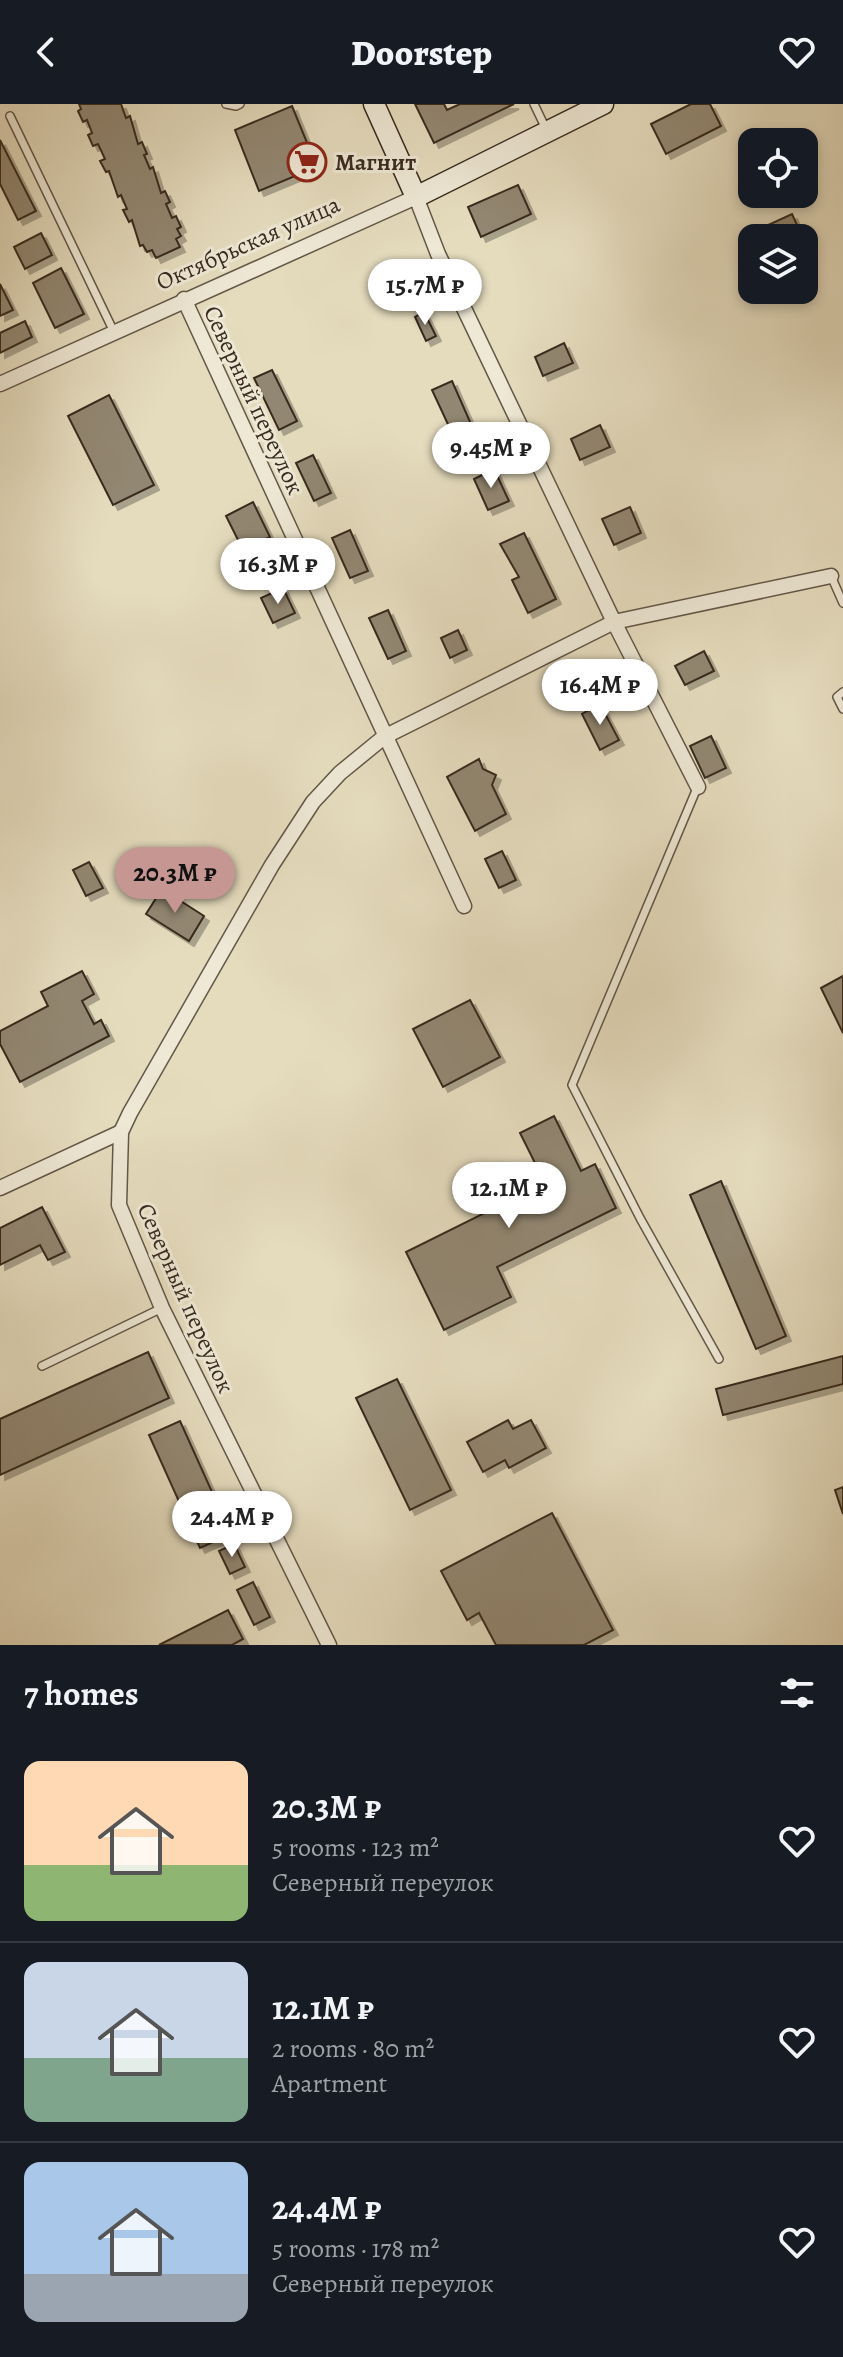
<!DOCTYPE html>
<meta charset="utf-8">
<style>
body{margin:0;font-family:Alegreya,serif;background:#20242c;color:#f1f3f6;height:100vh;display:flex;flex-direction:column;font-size:30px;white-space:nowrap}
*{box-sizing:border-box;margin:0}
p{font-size:26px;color:#9ea1a6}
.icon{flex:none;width:44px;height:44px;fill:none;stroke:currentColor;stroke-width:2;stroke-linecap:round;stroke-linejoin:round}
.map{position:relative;height:1541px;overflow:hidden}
.drawer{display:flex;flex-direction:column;background:#171b24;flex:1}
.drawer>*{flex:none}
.tools{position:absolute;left:738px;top:24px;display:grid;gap:16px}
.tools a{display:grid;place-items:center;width:80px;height:80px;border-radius:16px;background:#171b24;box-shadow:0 4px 12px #0003;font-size:40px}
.price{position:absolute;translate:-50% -68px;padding:0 18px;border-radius:28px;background:#fff;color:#222;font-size:26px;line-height:52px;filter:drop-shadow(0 2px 4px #0008)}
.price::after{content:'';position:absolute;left:50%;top:48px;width:24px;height:18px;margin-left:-12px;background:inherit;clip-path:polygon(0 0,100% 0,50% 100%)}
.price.selected{background:#c59692;color:#111}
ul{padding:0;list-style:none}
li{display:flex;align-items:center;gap:24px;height:200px;padding:0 24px}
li+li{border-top:2px solid #363941}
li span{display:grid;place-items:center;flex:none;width:224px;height:160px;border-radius:16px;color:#555}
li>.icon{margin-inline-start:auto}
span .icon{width:96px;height:96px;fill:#fffc;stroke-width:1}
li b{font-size:34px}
h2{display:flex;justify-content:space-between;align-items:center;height:96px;padding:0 24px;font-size:34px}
header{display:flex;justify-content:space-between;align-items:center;height:104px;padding:0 24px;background:#171b24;font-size:36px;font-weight:800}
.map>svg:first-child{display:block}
.building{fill:#928772;stroke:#382b1f;stroke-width:2;filter:url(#shadow)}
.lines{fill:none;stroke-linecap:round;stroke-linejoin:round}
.lane-casing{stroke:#635747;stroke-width:10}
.street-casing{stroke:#635747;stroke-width:17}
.secondary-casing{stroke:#382b1f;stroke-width:23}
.lane{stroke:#eee8d5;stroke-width:7}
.street{stroke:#eee8d5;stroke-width:14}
.secondary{stroke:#eee8d5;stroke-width:20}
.labels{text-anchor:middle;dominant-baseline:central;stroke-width:6;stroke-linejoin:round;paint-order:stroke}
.poi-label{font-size:24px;font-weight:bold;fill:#382b1f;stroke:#eee8d5;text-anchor:start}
.street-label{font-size:24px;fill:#382b1f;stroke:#eee8d5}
</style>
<header><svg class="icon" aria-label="back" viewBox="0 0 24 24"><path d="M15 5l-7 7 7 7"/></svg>Doorstep<svg class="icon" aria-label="heart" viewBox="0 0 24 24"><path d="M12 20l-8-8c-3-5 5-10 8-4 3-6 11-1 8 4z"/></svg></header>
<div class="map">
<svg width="843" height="1541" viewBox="0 0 843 1541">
<defs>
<filter id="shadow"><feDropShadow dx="5" dy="5" stdDeviation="0" flood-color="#0004"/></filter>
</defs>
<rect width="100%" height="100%" fill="#e5dcbe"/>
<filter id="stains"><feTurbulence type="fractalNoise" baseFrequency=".0025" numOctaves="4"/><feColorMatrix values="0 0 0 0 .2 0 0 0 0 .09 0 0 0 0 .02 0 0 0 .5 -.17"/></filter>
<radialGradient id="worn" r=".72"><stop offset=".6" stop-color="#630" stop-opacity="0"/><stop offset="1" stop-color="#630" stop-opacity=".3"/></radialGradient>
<!-- building -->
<g class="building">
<path d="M 79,0 L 121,0 L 126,14 L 130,12 L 138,40 L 142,38 L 147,50 L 144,51 L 150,65 L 153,63 L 161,89 L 165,87 L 170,98 L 166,100 L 172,114 L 176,112 L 181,123 L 177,125 L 181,132 L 176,135 L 180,143 L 156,154 L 152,146 L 147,148 L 143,141 L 140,142 L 132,116 L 129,118 L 123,106 L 127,105 L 121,91 L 118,93 L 109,67 L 106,68 L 100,57 L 105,55 L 98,40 L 93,42 L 88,31 L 92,29 L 87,16 L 83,18 L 78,7 L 81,5 Z"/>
<path d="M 415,0 L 444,0 L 447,6 L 460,0 L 514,0 L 434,39 Z"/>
<path d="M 691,0 L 710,0 L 721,22 L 666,50 L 651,20 Z"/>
<path d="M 292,2 L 317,63 L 259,87 L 235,26 Z"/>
<path d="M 0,36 L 36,107 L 18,116 L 0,80 Z"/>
<path d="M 518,81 L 531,110 L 481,133 L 468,103 Z"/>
<path d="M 792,110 L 803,134 L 772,134 L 766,122 Z"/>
<path d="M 41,129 L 52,151 L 25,165 L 14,143 Z"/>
<path d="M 61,164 L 84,210 L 55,224 L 33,179 Z"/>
<path d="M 0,180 L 13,206 L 0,212 Z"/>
<path d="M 424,208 L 436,232 L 426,237 L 415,213 Z"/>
<path d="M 25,217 L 32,233 L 0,249 L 0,229 Z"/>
<path d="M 564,239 L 573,259 L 543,272 L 535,253 Z"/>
<path d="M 272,266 L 297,317 L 279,326 L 254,274 Z"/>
<path d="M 452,277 L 471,320 L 452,329 L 432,286 Z"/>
<path d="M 109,291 L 154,381 L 113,401 L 68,312 Z"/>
<path d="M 600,321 L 610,343 L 580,356 L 571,335 Z"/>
<path d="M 313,351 L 331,389 L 314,397 L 296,359 Z"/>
<path d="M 494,365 L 509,397 L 488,406 L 474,375 Z"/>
<path d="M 253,398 L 270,433 L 243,446 L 226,412 Z"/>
<path d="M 630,403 L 641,429 L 614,441 L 602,415 Z"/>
<path d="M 350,426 L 368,467 L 350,474 L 332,434 Z"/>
<path d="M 524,429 L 556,495 L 528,509 L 512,476 L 519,473 L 500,440 Z"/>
<path d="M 283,484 L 295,509 L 273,519 L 261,494 Z"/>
<path d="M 388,506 L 406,547 L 388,555 L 369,514 Z"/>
<path d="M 458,526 L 467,546 L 450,554 L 441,534 Z"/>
<path d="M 704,547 L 714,567 L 685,581 L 675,562 Z"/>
<path d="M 600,600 L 619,636 L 600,646 L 582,610 Z"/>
<path d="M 711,632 L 726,664 L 705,674 L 690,642 Z"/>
<path d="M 479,655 L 483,665 L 496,671 L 492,681 L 506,710 L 475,727 L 447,673 Z"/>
<path d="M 502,747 L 516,776 L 499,784 L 485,755 Z"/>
<path d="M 89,758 L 103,784 L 86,792 L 73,766 Z"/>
<path d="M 162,785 L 204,812 L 189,837 L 146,810 Z"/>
<path d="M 82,867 L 94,890 L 82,897 L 94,920 L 101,916 L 109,932 L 20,978 L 0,940 L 0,927 L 48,902 L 41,888 Z"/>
<path d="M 843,872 L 843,929 L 821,884 Z"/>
<path d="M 470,896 L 500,953 L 443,983 L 413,925 Z"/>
<path d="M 554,1012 L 581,1067 L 595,1060 L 616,1104 L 497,1163 L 511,1193 L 444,1226 L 406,1148 L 545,1079 L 520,1029 Z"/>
<path d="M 721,1077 L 786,1232 L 756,1245 L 690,1091 Z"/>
<path d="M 42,1103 L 65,1148 L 48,1156 L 40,1141 L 0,1161 L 0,1124 Z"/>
<path d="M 148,1248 L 169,1294 L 0,1371 L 0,1315 Z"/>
<path d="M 843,1252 L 843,1280 L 723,1311 L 716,1285 Z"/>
<path d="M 397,1275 L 451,1386 L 410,1406 L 356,1294 Z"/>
<path d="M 508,1316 L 513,1325 L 531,1316 L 546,1344 L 509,1364 L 505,1356 L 483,1368 L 467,1338 Z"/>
<path d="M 180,1317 L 231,1430 L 200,1444 L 149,1331 Z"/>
<path d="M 843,1383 L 843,1410 L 835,1386 Z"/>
<path d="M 552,1409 L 613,1526 L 584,1541 L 496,1541 L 479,1509 L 467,1516 L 441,1467 Z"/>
<path d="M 234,1440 L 245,1463 L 230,1470 L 219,1447 Z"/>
<path d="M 253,1478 L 270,1513 L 254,1521 L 237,1486 Z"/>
<path d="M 228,1506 L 243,1535 L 232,1541 L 159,1541 Z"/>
</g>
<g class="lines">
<!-- lane casing -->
<g class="lane-casing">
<g id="lane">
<path d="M 226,0 L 236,2 L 240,0"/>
<path d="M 534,0 L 547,27"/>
<path d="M 10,12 L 114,228"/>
<path d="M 831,472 L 843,499"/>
<path d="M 843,588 L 837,593 L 843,605"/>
<path d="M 697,684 L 572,981 L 640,1114 L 719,1255"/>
<path d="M 42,1262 L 162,1204"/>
</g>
</g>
<!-- street casing -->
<g class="street-casing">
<g id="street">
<path d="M 184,195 L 464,802"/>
<path d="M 0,280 L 416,93 L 438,150 L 614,518 L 698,683"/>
<path d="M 0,1084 L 121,1028"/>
<path d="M 329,1541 L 162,1204 L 119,1101 L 121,1028 L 130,1009 L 272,761 L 313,698 L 340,669 L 384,633 L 614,518 L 831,472"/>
</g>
</g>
<!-- secondary casing -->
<g class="secondary-casing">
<path id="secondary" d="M 374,0 L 416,93 L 603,0"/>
</g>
<!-- lane -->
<use href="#lane" class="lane"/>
<!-- street -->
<use href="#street" class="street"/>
<!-- secondary -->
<use href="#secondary" class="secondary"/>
</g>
<!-- icons -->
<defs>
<g id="supermarket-ring" transform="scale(2)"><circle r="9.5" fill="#eee8d5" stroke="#8f2418" stroke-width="1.5"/><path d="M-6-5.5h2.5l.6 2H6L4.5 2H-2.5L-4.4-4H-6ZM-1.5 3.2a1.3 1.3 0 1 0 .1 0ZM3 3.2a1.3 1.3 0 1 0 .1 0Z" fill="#8f2418"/></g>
</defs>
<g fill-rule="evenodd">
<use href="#supermarket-ring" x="307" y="58"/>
</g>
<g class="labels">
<!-- poi labels -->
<g class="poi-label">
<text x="335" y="58">Магнит</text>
</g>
<!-- street labels -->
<g class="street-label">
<text transform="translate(248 139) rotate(-24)">Октябрьская улица</text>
<text transform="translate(254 296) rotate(65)">Северный переулок</text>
<text transform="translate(186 1194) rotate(66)">Северный переулок</text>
</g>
</g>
<rect width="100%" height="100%" filter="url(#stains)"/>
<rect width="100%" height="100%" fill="url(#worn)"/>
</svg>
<div class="tools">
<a><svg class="icon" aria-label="locate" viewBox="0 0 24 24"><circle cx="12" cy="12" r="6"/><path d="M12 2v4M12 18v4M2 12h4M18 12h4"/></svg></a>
<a><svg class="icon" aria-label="layers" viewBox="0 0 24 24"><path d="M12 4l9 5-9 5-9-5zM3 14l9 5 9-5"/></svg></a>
</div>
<b class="price" style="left:425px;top:223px">15.7M ₽</b>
<b class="price" style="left:491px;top:386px">9.45M ₽</b>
<b class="price" style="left:278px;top:502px">16.3M ₽</b>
<b class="price" style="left:600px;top:623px">16.4M ₽</b>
<b class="price selected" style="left:175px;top:811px">20.3M ₽</b>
<b class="price" style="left:509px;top:1126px">12.1M ₽</b>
<b class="price" style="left:232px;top:1455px">24.4M ₽</b>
</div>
<section class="drawer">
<h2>7 homes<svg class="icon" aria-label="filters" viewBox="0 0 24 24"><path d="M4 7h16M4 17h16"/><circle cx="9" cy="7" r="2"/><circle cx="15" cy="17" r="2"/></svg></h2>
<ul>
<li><span style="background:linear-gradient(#ffd9b3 65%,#8fb573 0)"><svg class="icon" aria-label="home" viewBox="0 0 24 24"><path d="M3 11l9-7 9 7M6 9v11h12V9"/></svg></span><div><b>20.3M ₽</b><p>5 rooms · 123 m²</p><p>Северный переулок</p></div><svg class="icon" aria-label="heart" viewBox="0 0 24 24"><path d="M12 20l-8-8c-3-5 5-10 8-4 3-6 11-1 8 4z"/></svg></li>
<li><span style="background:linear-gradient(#c9d6e8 60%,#7fa58c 0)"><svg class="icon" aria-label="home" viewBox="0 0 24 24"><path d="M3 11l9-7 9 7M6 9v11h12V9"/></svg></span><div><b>12.1M ₽</b><p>2 rooms · 80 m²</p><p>Apartment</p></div><svg class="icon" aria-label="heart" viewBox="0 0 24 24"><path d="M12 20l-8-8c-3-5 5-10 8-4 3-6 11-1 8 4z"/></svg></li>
<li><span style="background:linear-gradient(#a9c7e8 70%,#9aa5b1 0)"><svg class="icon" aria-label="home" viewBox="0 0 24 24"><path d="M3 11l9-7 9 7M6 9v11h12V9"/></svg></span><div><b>24.4M ₽</b><p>5 rooms · 178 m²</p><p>Северный переулок</p></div><svg class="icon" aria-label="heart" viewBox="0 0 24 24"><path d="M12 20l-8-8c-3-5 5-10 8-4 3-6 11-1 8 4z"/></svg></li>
</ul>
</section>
